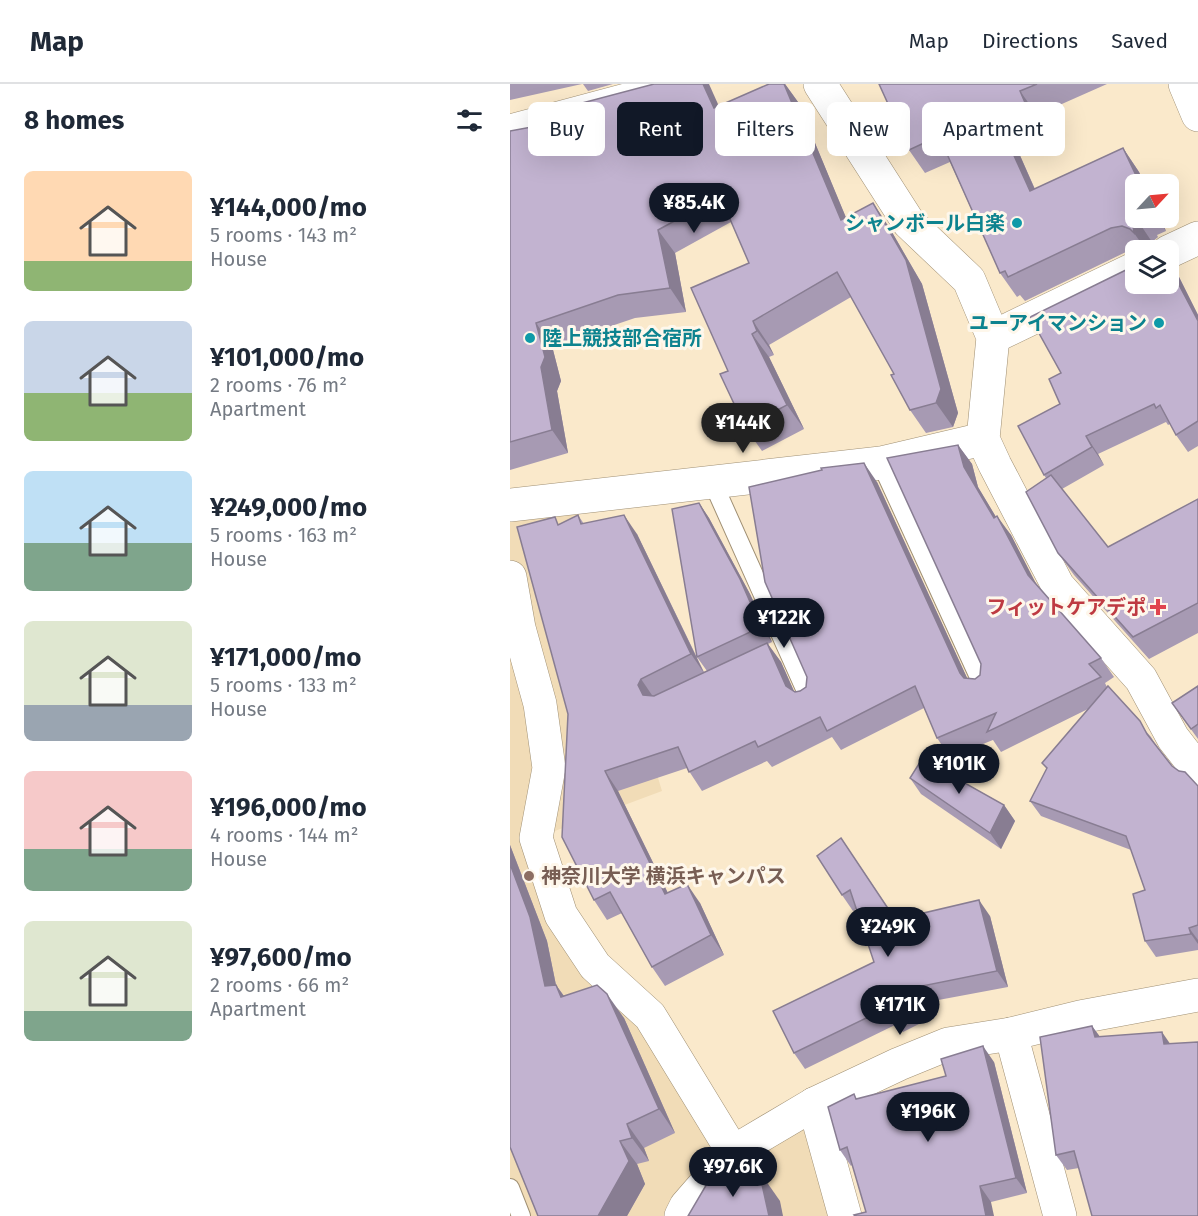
<!DOCTYPE html>
<meta charset="utf-8">
<style>
body{margin:0;font-family:"Fira Sans","Noto Sans JP",sans-serif;background:#f2f2f3;color:#1f2937;height:100vh;display:flex;flex-direction:column;font-size:22px;white-space:nowrap}
*{box-sizing:border-box;margin:0}
p{font-size:20px;color:#747a83}
.icon{flex:none;width:33px;height:33px;fill:none;stroke:currentColor;stroke-width:2;stroke-linecap:round;stroke-linejoin:round}
.map{position:relative;flex:1;overflow:hidden}
.sheet{display:flex;flex-direction:column;background:#fff;width:510px}
.sheet>*{flex:none}
.hud{position:absolute;left:18px;top:18px;width:570px;height:54px;display:flex;gap:12px}
.needle{width:39px;rotate:64deg}
.fabs{position:absolute;left:615px;top:90px;display:grid;gap:12px}
.fabs a{display:grid;place-items:center;width:54px;height:54px;border-radius:9px;background:#fff;box-shadow:0 6px 24px #0002;font-size:30px}
.price{position:absolute;translate:-50% -51px;padding:0 14px;border-radius:21px;background:#111827;color:#fff;font-size:20px;line-height:39px;filter:drop-shadow(0 2px 3px #0008)}
.price::after{content:'';position:absolute;left:50%;top:36px;width:18px;height:14px;margin-left:-9px;background:inherit;clip-path:polygon(0 0,100% 0,50% 100%)}
.price.current{background:#222;color:#fff}
ul{padding:0;list-style:none}
li{display:flex;align-items:center;gap:18px;height:150px;padding:0 24px}
li span{display:grid;place-items:center;flex:none;width:168px;height:120px;border-radius:9px;color:#555}
li>.icon{margin-inline-start:auto}
span .icon{width:72px;height:72px;fill:#fffc;stroke-width:1}
li b{font-size:26px}
h2{display:flex;justify-content:space-between;align-items:center;height:72px;padding:0 24px;font-size:26px}
.tag{padding:0 21px;border-radius:9px;background:#fff;box-shadow:0 6px 24px #0002;font-size:21px;line-height:54px}
.tag.current{background:#111827;color:#fff}
header{display:flex;align-items:center;gap:36px;box-sizing:border-box;height:84px;padding:0 30px;background:#fff;border-bottom:2px solid #e0e1e3}
header strong{font-size:28px}
nav{display:flex;gap:33px;margin-inline-start:auto;font-size:21px}
main{display:flex;flex:1;min-height:0}
.map>svg:first-child{display:block}
.built{fill:#f1dcb7}
.lines{fill:none;stroke-linecap:round;stroke-linejoin:round}
.service-casing{stroke:#a09074;stroke-width:20}
.minor-casing{stroke:#a09074;stroke-width:34}
.tertiary-casing{stroke:#a09074;stroke-width:34}
.service{stroke:#fff;stroke-width:18}
.minor{stroke:#fff;stroke-width:33}
.tertiary{stroke:#fff;stroke-width:33}
.wall{fill:#a79ab3}
.shaded-wall{fill:#887d92}
.building{fill:#c2b3d0;stroke:#887d92;stroke-width:1.5}
.culture-dot{fill:#0f9aa8;stroke:#fef7eb;stroke-width:2}
.health-dot{fill:#e0444e;stroke:#fef7eb;stroke-width:2}
.education-dot{fill:#8d6e63;stroke:#fef7eb;stroke-width:2}
.labels{text-anchor:middle;dominant-baseline:central;stroke-width:6;stroke-linejoin:round;paint-order:stroke}
.culture-label{font-size:20px;font-weight:bold;fill:#0d838f;stroke:#fef7eb;text-anchor:end}
.health-label{font-size:20px;font-weight:bold;fill:#be3a42;stroke:#fef7eb;text-anchor:end}
.education-label{font-size:20px;font-weight:bold;fill:#785e54;stroke:#fef7eb;text-anchor:start}
</style>
<header>
<strong>Map</strong>
<nav><a>Map</a><a>Directions</a><a>Saved</a></nav>
</header>
<main>
<section class="sheet">
<h2>8 homes<svg class="icon" aria-label="filters" viewBox="0 0 24 24"><path d="M4 7h16M4 17h16"/><circle cx="9" cy="7" r="2"/><circle cx="15" cy="17" r="2"/></svg></h2>
<ul>
<li><span style="background:linear-gradient(#ffd9b3 75%,#8fb573 0)"><svg class="icon" aria-label="home" viewBox="0 0 24 24"><path d="M3 11l9-7 9 7M6 9v11h12V9"/></svg></span><div><b>¥144,000/mo</b><p>5 rooms · 143 m²</p><p>House</p></div></li>
<li><span style="background:linear-gradient(#c9d6e8 60%,#8fb573 0)"><svg class="icon" aria-label="home" viewBox="0 0 24 24"><path d="M3 11l9-7 9 7M6 9v11h12V9"/></svg></span><div><b>¥101,000/mo</b><p>2 rooms · 76 m²</p><p>Apartment</p></div></li>
<li><span style="background:linear-gradient(#bfe0f5 60%,#7fa58c 0)"><svg class="icon" aria-label="home" viewBox="0 0 24 24"><path d="M3 11l9-7 9 7M6 9v11h12V9"/></svg></span><div><b>¥249,000/mo</b><p>5 rooms · 163 m²</p><p>House</p></div></li>
<li><span style="background:linear-gradient(#dfe7d0 70%,#9aa5b1 0)"><svg class="icon" aria-label="home" viewBox="0 0 24 24"><path d="M3 11l9-7 9 7M6 9v11h12V9"/></svg></span><div><b>¥171,000/mo</b><p>5 rooms · 133 m²</p><p>House</p></div></li>
<li><span style="background:linear-gradient(#f6c9c9 65%,#7fa58c 0)"><svg class="icon" aria-label="home" viewBox="0 0 24 24"><path d="M3 11l9-7 9 7M6 9v11h12V9"/></svg></span><div><b>¥196,000/mo</b><p>4 rooms · 144 m²</p><p>House</p></div></li>
<li><span style="background:linear-gradient(#dfe7d0 75%,#7fa58c 0)"><svg class="icon" aria-label="home" viewBox="0 0 24 24"><path d="M3 11l9-7 9 7M6 9v11h12V9"/></svg></span><div><b>¥97,600/mo</b><p>2 rooms · 66 m²</p><p>Apartment</p></div></li>
</ul>
</section>
<div class="map">
<svg width="688" height="1132" viewBox="0 0 688 1132">
<rect width="100%" height="100%" fill="#fae9cb"/>
<!-- built -->
<path class="built" d="M 63,414 L 152,707 L 26,754 L 51,831 L 223,1067 L 304,1020 L 335,1132 L 0,1132 L 0,423 Z"/>
<g class="lines">
<!-- service casing -->
<g class="service-casing">
<g id="service">
<path d="M 371,379 L 474,604"/>
<path d="M 203,399 L 300,616"/>
<path d="M 0,1104 L 11,1132"/>
</g>
</g>
<!-- minor casing -->
<g class="minor-casing">
<g id="minor">
<path d="M 310,0 L 399,139 L 459,196 L 483,253 L 473,355 L 485,381 L 548,502 L 631,595 L 663,654 L 688,686"/>
<path d="M 0,47 L 176,0"/>
<path d="M 658,168 L 688,154"/>
<path d="M 483,253 L 626,184"/>
<path d="M 0,421 L 371,379 L 473,355"/>
<path d="M 0,493 L 9,544 L 30,620 L 39,684 L 26,754 L 51,831 L 85,882 L 140,932 L 223,1068"/>
<path d="M 501,950 L 550,1132"/>
<path d="M 304,1020 L 335,1132"/>
<path d="M 171,1132 L 176,1122 L 223,1068 L 304,1020 L 389,980 L 438,960 L 501,950 L 570,933 L 688,911"/>
</g>
</g>
<!-- tertiary casing -->
<g class="tertiary-casing">
<path id="tertiary" d="M 675,0 L 688,31"/>
</g>
<!-- service -->
<use href="#service" class="service"/>
<!-- minor -->
<use href="#minor" class="minor"/>
<!-- tertiary -->
<use href="#tertiary" class="tertiary"/>
</g>
<!-- wall -->
<g class="wall">
<path d="M 0,0 L 72,0 L 0,16 Z"/>
<path d="M 73,0 L 103,0 L 78,7 Z"/>
<path d="M 259,0 L 275,0 L 288,18 L 336,134 L 379,143 L 412,200 L 448,329 L 443,343 L 416,349 L 400,326 L 384,290 L 341,213 L 259,261 L 264,271 L 259,273 L 294,345 L 252,367 L 235,343 L 218,287 L 239,179 L 221,138 L 165,169 L 176,228 L 125,234 L 42,262 L 51,297 L 47,307 L 58,369 L 0,386 L 0,47 L 76,33 L 209,22 Z"/>
<path d="M 369,0 L 597,0 L 527,31 L 533,45 L 504,58 L 525,105 L 613,64 L 629,88 L 635,100 L 626,100 L 626,134 L 650,134 L 656,147 L 647,151 L 648,153 L 642,158 L 640,166 L 631,166 L 628,165 L 618,167 L 515,217 L 510,211 L 507,213 L 490,189 L 440,78 L 415,89 L 399,66 Z"/>
<path d="M 658,177 L 665,185 L 688,231 L 688,362 L 678,368 L 666,351 L 660,340 L 658,341 L 656,338 L 588,370 L 594,381 L 552,405 L 598,463 L 688,415 L 688,549 L 639,575 L 564,491 L 548,469 L 536,394 L 534,391 L 550,320 L 551,289 L 622,183 L 658,200 Z"/>
<path d="M 448,361 L 462,380 L 468,403 L 486,433 L 501,451 L 526,501 L 591,574 L 604,593 L 595,599 L 597,603 L 641,653 L 645,660 L 662,682 L 688,702 L 688,866 L 646,873 L 635,857 L 635,806 L 621,766 L 531,732 L 520,717 L 537,685 L 532,679 L 578,625 L 491,668 L 483,656 L 440,673 L 427,654 L 414,624 L 331,666 L 322,653 L 262,683 L 257,677 L 192,707 L 177,684 L 108,707 L 158,809 L 190,819 L 214,871 L 155,902 L 142,883 L 112,829 L 97,836 L 84,816 L 58,630 L 68,431 L 74,440 L 127,450 L 194,588 L 197,587 L 187,573 L 189,419 L 199,434 L 240,510 L 262,558 L 258,560 L 271,578 L 284,607 L 290,607 L 296,603 L 367,398 L 457,594 L 465,595 L 470,591 L 471,580 Z"/>
<path d="M 688,602 L 688,655 L 662,619 Z"/>
<path d="M 400,694 L 494,721 L 505,737 L 491,765 L 411,710 Z"/>
<path d="M 331,754 L 383,831 L 390,829 L 393,834 L 480,832 L 498,903 L 423,917 L 427,931 L 393,948 L 387,940 L 295,985 L 284,969 L 364,878 L 346,825 L 343,827 L 332,811 Z"/>
<path d="M 0,761 L 37,857 L 46,901 L 54,912 L 114,934 L 165,1049 L 134,1064 L 139,1077 L 127,1080 L 135,1100 L 117,1132 L 28,1132 L 0,1063 Z"/>
<path d="M 582,942 L 590,953 L 569,1084 L 557,1086 L 546,1071 Z"/>
<path d="M 484,978 L 517,1109 L 481,1118 L 356,1128 L 342,1081 L 341,1082 L 330,1066 L 347,1015 L 436,992 Z"/>
</g>
<!-- shaded-wall -->
<g class="shaded-wall">
<path d="M 193,0 L 199,0 L 220,47 L 204,24 Z"/>
<path d="M 274,0 L 275,0 L 288,18 L 347,160 L 331,136 Z"/>
<path d="M 510,7 L 527,31 L 533,45 L 516,21 Z"/>
<path d="M 487,34 L 504,58 L 536,131 L 520,107 Z"/>
<path d="M 613,64 L 629,88 L 635,100 L 630,100 Z"/>
<path d="M 363,119 L 379,143 L 412,200 L 448,329 L 443,343 L 426,319 Z"/>
<path d="M 626,134 L 642,158 L 640,166 L 636,166 L 624,149 L 623,142 Z"/>
<path d="M 647,134 L 650,134 L 656,147 Z"/>
<path d="M 148,146 L 165,169 L 176,228 L 160,204 Z"/>
<path d="M 658,177 L 665,185 L 688,231 L 688,237 L 658,180 Z"/>
<path d="M 243,237 L 259,261 L 264,271 L 247,247 Z"/>
<path d="M 26,239 L 42,262 L 51,297 L 47,307 L 58,369 L 42,346 L 31,283 Z"/>
<path d="M 242,250 L 259,273 L 294,345 L 277,321 Z"/>
<path d="M 576,352 L 588,370 L 594,381 L 582,363 Z"/>
<path d="M 448,361 L 462,380 L 468,403 L 498,453 L 484,434 L 454,383 Z"/>
<path d="M 354,379 L 367,398 L 464,609 L 450,589 Z"/>
<path d="M 189,419 L 199,434 L 240,510 L 262,558 L 251,543 Z"/>
<path d="M 114,431 L 127,450 L 194,589 L 181,570 Z"/>
<path d="M 487,432 L 501,451 L 532,511 L 518,491 Z"/>
<path d="M 257,559 L 271,578 L 290,621 L 276,602 Z"/>
<path d="M 131,595 L 144,614 L 133,611 L 128,601 Z"/>
<path d="M 95,687 L 108,707 L 168,830 L 155,810 Z"/>
<path d="M 494,721 L 505,737 L 491,765 L 480,749 Z"/>
<path d="M 0,761 L 37,857 L 51,926 L 35,902 L 0,780 Z"/>
<path d="M 177,800 L 190,819 L 214,871 L 201,851 Z"/>
<path d="M 469,816 L 480,832 L 498,903 L 487,887 Z"/>
<path d="M 679,844 L 688,856 L 688,860 L 681,850 Z"/>
<path d="M 46,901 L 63,925 L 51,913 Z"/>
<path d="M 412,902 L 423,917 L 427,931 L 416,915 Z"/>
<path d="M 97,910 L 114,934 L 165,1049 L 149,1025 Z"/>
<path d="M 582,942 L 593,957 L 585,953 Z"/>
<path d="M 652,948 L 663,964 L 654,960 Z"/>
<path d="M 473,962 L 484,978 L 517,1109 L 506,1094 Z"/>
<path d="M 117,1040 L 134,1064 L 139,1077 L 122,1054 Z"/>
<path d="M 110,1057 L 127,1080 L 135,1100 L 117,1132 L 88,1132 Z"/>
<path d="M 249,1087 L 270,1117 L 273,1132 L 259,1132 Z"/>
<path d="M 470,1102 L 481,1118 L 484,1132 L 476,1132 Z"/>
</g>
<!-- building -->
<g class="building">
<path d="M 144,0 L 193,0 L 204,24 L 259,0 L 274,0 L 331,136 L 363,119 L 396,176 L 431,305 L 426,319 L 400,326 L 381,291 L 384,290 L 327,188 L 243,237 L 247,247 L 242,250 L 277,321 L 235,343 L 210,290 L 218,287 L 181,204 L 239,179 L 210,112 L 148,146 L 160,204 L 108,211 L 26,239 L 35,273 L 31,283 L 42,346 L 0,358 L 0,47 L 76,33 L 72,19 Z"/>
<path d="M 369,0 L 527,0 L 510,7 L 516,21 L 487,34 L 520,107 L 613,64 L 630,100 L 626,100 L 626,134 L 627,134 L 623,142 L 624,149 L 620,145 L 612,142 L 601,144 L 498,193 L 495,187 L 490,189 L 429,52 L 399,66 Z"/>
<path d="M 626,180 L 626,200 L 658,200 L 658,180 L 688,237 L 688,337 L 666,351 L 650,321 L 646,324 L 644,320 L 576,352 L 582,363 L 534,391 L 508,342 L 550,320 L 539,295 L 551,289 L 520,233 L 622,183 Z"/>
<path d="M 448,361 L 454,383 L 484,434 L 487,432 L 518,491 L 591,574 L 579,580 L 591,593 L 477,648 L 486,629 L 427,654 L 405,602 L 317,647 L 310,633 L 248,663 L 245,657 L 179,688 L 168,663 L 95,687 L 155,810 L 177,800 L 201,851 L 142,883 L 100,808 L 84,816 L 52,753 L 58,630 L 7,443 L 45,433 L 48,441 L 68,431 L 71,440 L 114,431 L 181,570 L 131,595 L 128,601 L 133,611 L 144,612 L 257,559 L 276,602 L 285,608 L 290,607 L 296,603 L 297,593 L 255,498 L 239,403 L 312,386 L 311,384 L 354,379 L 450,589 L 454,594 L 465,595 L 470,591 L 471,580 L 377,374 Z"/>
<path d="M 541,391 L 598,463 L 688,415 L 688,519 L 623,553 L 548,469 L 516,408 Z"/>
<path d="M 189,419 L 230,495 L 251,543 L 187,573 L 162,425 Z"/>
<path d="M 598,602 L 630,637 L 637,650 L 662,682 L 669,687 L 675,688 L 688,702 L 688,841 L 679,844 L 681,850 L 635,857 L 623,810 L 635,806 L 616,752 L 520,717 L 537,684 L 532,679 Z"/>
<path d="M 688,602 L 688,640 L 681,645 L 662,619 Z"/>
<path d="M 412,675 L 494,721 L 480,749 L 400,694 Z"/>
<path d="M 331,754 L 383,832 L 390,829 L 392,834 L 469,816 L 487,887 L 412,902 L 416,915 L 382,933 L 379,923 L 284,969 L 263,927 L 364,878 L 340,806 L 332,811 L 307,772 Z"/>
<path d="M 0,780 L 20,833 L 35,902 L 46,901 L 51,913 L 87,901 L 97,910 L 149,1025 L 117,1040 L 122,1054 L 110,1057 L 119,1077 L 88,1132 L 28,1132 L 0,1063 Z"/>
<path d="M 582,942 L 585,953 L 652,948 L 654,960 L 688,958 L 688,1132 L 582,1132 L 564,1067 L 546,1071 L 530,953 Z"/>
<path d="M 473,962 L 506,1094 L 470,1102 L 476,1132 L 345,1132 L 344,1131 L 356,1128 L 337,1063 L 330,1066 L 318,1023 L 344,1010 L 346,1015 L 436,992 L 431,975 Z"/>
<path d="M 249,1087 L 259,1132 L 178,1132 L 198,1098 Z"/>
</g>
<!-- markers -->
<g class="culture-dot">
<circle cx="507" cy="139" r="6"/>
<circle cx="649" cy="239" r="6"/>
<circle cx="20" cy="254" r="6"/>
</g>
<path class="health-dot" d="M645 514h6v6h6v6h-6v6h-6v-6h-6v-6h6z"/>
<circle class="education-dot" cx="19" cy="792" r="6"/>
<g class="labels">
<!-- culture labels -->
<g class="culture-label">
<text x="495" y="139">シャンボール白楽</text>
<text x="637" y="239">ユーアイマンション</text>
<text x="32" y="254" text-anchor="start">陸上競技部合宿所</text>
</g>
<!-- health labels -->
<g class="health-label">
<text x="636" y="523">フィットケアデポ</text>
</g>
<!-- education labels -->
<g class="education-label">
<text x="31" y="792">神奈川大学 横浜キャンパス</text>
</g>
</g>
</svg>
<div class="fabs">
<a><svg class="needle" viewBox="-14 -14 28 28"><path d="M0-13l5 13h-10z" fill="#e53935"/><path d="M0 13l5-13h-10z" fill="#747a83"/></svg></a>
<a><svg class="icon" aria-label="layers" viewBox="0 0 24 24"><path d="M12 4l9 5-9 5-9-5zM3 14l9 5 9-5"/></svg></a>
</div>
<b class="price" style="left:184px;top:150px">¥85.4K</b>
<b class="price current" style="left:233px;top:370px">¥144K</b>
<b class="price" style="left:274px;top:565px">¥122K</b>
<b class="price" style="left:449px;top:711px">¥101K</b>
<b class="price" style="left:378px;top:874px">¥249K</b>
<b class="price" style="left:390px;top:952px">¥171K</b>
<b class="price" style="left:418px;top:1059px">¥196K</b>
<b class="price" style="left:223px;top:1114px">¥97.6K</b>
<div class="hud">
<a class="tag">Buy</a>
<a class="tag current">Rent</a>
<a class="tag">Filters</a>
<a class="tag">New</a>
<a class="tag">Apartment</a>
</div>
</div>
</main>
